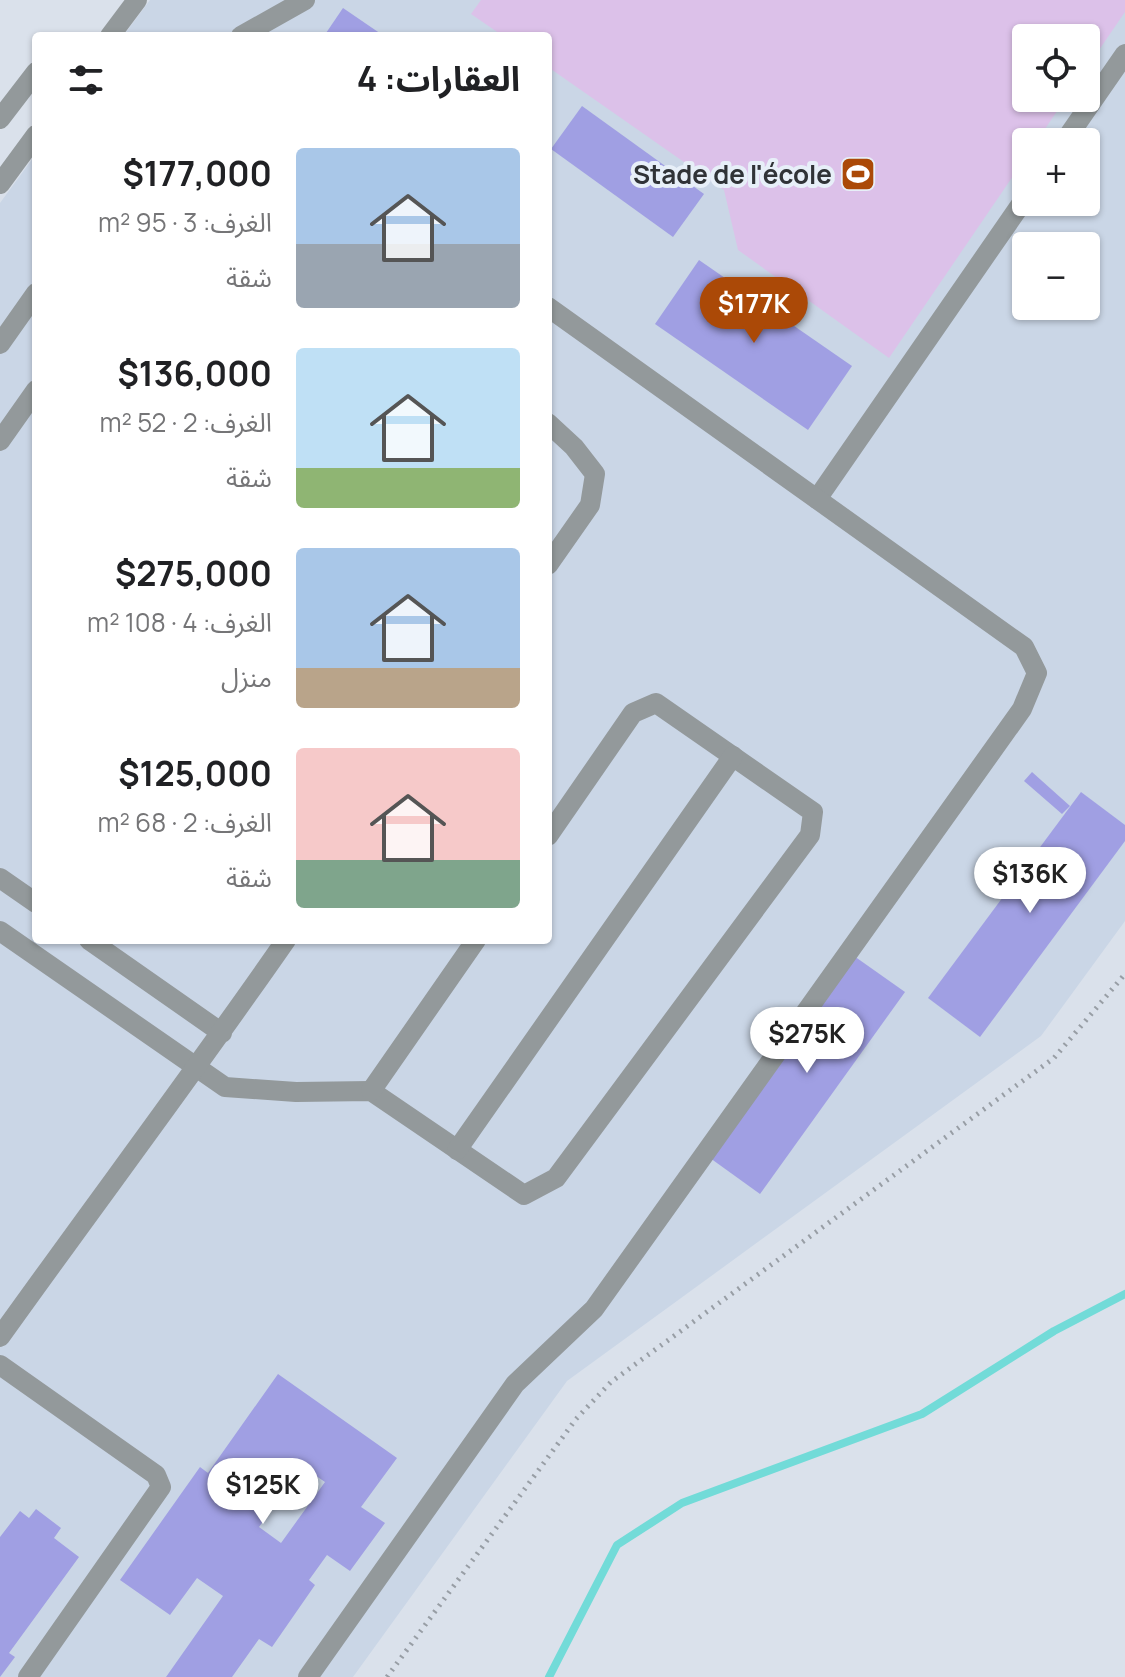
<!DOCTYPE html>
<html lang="ar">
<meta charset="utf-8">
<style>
body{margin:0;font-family:Manrope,"Noto Sans Arabic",sans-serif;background:#f2f2f2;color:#202124;direction:rtl;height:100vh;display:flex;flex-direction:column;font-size:30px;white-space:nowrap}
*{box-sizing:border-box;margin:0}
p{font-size:26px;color:#757577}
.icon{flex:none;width:44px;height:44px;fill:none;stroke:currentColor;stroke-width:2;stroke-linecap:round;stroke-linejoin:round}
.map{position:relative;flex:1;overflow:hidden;direction:ltr}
.details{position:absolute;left:32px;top:32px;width:520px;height:912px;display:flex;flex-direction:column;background:#fff;border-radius:8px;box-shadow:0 2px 6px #0004;direction:rtl}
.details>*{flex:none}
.controls{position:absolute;left:1012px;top:24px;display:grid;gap:16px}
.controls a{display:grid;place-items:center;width:88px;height:88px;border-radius:8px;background:#fff;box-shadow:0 2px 6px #0004;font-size:40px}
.price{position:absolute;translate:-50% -68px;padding:0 18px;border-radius:28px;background:#fff;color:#222;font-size:26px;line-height:52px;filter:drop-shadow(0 2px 4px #0008)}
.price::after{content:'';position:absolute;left:50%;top:48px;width:24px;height:18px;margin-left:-12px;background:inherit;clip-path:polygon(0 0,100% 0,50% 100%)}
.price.active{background:#ab4907;color:#fff}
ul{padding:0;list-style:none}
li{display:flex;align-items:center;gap:24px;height:200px;padding:0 32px}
li span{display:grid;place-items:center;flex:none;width:224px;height:160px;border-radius:8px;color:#555}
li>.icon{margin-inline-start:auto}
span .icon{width:96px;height:96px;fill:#fffc;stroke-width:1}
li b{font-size:34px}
h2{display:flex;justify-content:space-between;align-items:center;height:96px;padding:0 32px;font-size:34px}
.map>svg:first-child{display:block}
.built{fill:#cad6e6;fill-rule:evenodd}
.green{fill:#dcc1e9}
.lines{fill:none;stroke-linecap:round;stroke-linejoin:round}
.stream{stroke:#72dbd8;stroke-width:8}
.building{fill:#a09fe3;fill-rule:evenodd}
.path{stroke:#989ea5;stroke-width:5;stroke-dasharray:2 6;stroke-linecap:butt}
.minor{stroke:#93999b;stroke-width:20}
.labels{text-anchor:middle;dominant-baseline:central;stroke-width:8;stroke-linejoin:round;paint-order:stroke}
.poi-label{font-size:26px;font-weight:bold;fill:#303337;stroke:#e7eff8;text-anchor:end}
</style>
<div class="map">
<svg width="1125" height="1677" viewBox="0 0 1125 1677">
<rect width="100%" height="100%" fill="#dae1eb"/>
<!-- built -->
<path class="built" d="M 150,0 L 1125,0 L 1125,921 L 1041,1036 L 567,1381 L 353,1677 L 0,1677 L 0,203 L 36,154 L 36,940 L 548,940 L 548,36 L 123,36 ZM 1026,38 L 1086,38 L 1086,98 L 1026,98 ZM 1026,142 L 1086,142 L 1086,202 L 1026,202 ZM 1026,246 L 1086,246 L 1086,306 L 1026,306 Z"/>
<!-- green -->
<path class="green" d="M 481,0 L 1125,0 L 1125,12 L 1086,69 L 1086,38 L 1026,38 L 1026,98 L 1066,98 L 1036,142 L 1026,142 L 1026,157 L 889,358 L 738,250 L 724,190 L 548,67 L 548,36 L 503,36 L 471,14 Z"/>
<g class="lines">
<!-- stream -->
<path class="stream" d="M 549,1677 L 617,1545 L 682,1503 L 922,1414 L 1054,1331 L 1125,1294"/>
</g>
<!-- building -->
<g class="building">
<path d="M 343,8 L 384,36 L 324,36 Z"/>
<path d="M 582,106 L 704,194 L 673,237 L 551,149 Z"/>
<path d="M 699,260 L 852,366 L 808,430 L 655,324 Z"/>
<path d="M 1032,772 L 1070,806 L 1062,814 L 1024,781 Z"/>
<path d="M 1081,792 L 1125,825 L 1125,841 L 980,1037 L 928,998 Z"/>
<path d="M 854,956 L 905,992 L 760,1194 L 710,1158 Z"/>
<path d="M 278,1374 L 397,1458 L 361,1507 L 385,1523 L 350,1571 L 327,1555 L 309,1580 L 315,1585 L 272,1647 L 259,1639 L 232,1677 L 166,1677 L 223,1596 L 197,1578 L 170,1615 L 120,1580 L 200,1467 L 208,1473 ZM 303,1467 L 325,1482 L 281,1543 L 259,1527 Z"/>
<path d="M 36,1509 L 61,1528 L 54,1538 L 79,1557 L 9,1653 L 15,1657 L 0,1677 L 0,1537 L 20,1511 L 29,1518 Z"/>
</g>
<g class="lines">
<!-- path -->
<path class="path" d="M 387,1677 L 576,1419 L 611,1382 L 1054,1058 L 1125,974"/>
<!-- minor -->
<g class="minor">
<path d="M 110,36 L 137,0"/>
<path d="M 241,36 L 305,0"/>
<path d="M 0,119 L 36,72"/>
<path d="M 1064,142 L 1125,54"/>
<path d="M 0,184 L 36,135"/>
<path d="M 0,344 L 36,293"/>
<path d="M 548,423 L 574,447 L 595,474 L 590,505 L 548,565"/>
<path d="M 0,441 L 36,390"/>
<path d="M 817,499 L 1026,197"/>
<path d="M 0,878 L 36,903"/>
<path d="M 0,931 L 225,1087 L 296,1092 L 371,1091 L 524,1195 L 556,1178 L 810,835 L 813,812 L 656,703 L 633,713 L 548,836"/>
<path d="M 89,940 L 222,1033"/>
<path d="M 371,1091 L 476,940"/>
<path d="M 457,1150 L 733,756"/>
<path d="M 0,1337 C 95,1204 193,1074 286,940"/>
<path d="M 0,1365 L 156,1475 L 161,1487 L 28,1677"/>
<path d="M 308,1677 L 515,1384 L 594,1309 L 1022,709 L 1037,673 L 1024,647 L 548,307"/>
</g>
</g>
<!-- icons -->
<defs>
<g id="stadium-square" transform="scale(1.8)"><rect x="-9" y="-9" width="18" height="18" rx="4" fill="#ab4907" stroke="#e7eff8"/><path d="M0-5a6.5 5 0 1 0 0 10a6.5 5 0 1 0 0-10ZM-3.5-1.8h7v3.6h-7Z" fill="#fff"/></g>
</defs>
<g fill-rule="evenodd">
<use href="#stadium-square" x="858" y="174"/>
</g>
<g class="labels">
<!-- poi labels -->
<g class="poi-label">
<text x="832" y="174">Stade de l'école</text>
</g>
</g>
</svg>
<div class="controls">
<a><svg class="icon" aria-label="locate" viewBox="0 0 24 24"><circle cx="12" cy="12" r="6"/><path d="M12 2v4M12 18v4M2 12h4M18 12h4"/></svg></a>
<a>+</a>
<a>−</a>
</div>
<b class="price active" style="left:754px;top:345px">$177K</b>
<b class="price" style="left:1030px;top:915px">$136K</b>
<b class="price" style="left:807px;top:1075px">$275K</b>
<b class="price" style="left:263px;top:1526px">$125K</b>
<section class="details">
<h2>العقارات: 4<svg class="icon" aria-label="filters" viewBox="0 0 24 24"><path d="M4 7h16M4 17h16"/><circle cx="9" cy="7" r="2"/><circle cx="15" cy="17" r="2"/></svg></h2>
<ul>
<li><span style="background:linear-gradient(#a9c7e8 60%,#9aa5b1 0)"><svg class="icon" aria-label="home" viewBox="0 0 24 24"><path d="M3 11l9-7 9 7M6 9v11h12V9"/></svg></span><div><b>$177,000</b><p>الغرف: 3 · 95 m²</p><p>شقة</p></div></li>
<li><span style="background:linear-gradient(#bfe0f5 75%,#8fb573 0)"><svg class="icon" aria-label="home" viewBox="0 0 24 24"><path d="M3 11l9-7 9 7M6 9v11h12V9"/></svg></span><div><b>$136,000</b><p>الغرف: 2 · 52 m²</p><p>شقة</p></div></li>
<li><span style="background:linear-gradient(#a9c7e8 75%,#b9a48a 0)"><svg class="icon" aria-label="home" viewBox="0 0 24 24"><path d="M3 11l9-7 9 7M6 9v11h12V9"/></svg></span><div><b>$275,000</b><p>الغرف: 4 · 108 m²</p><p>منزل</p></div></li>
<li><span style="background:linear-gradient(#f6c9c9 70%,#7fa58c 0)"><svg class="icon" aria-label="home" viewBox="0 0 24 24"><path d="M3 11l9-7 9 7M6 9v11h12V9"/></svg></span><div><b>$125,000</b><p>الغرف: 2 · 68 m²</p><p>شقة</p></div></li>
</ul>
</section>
</div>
